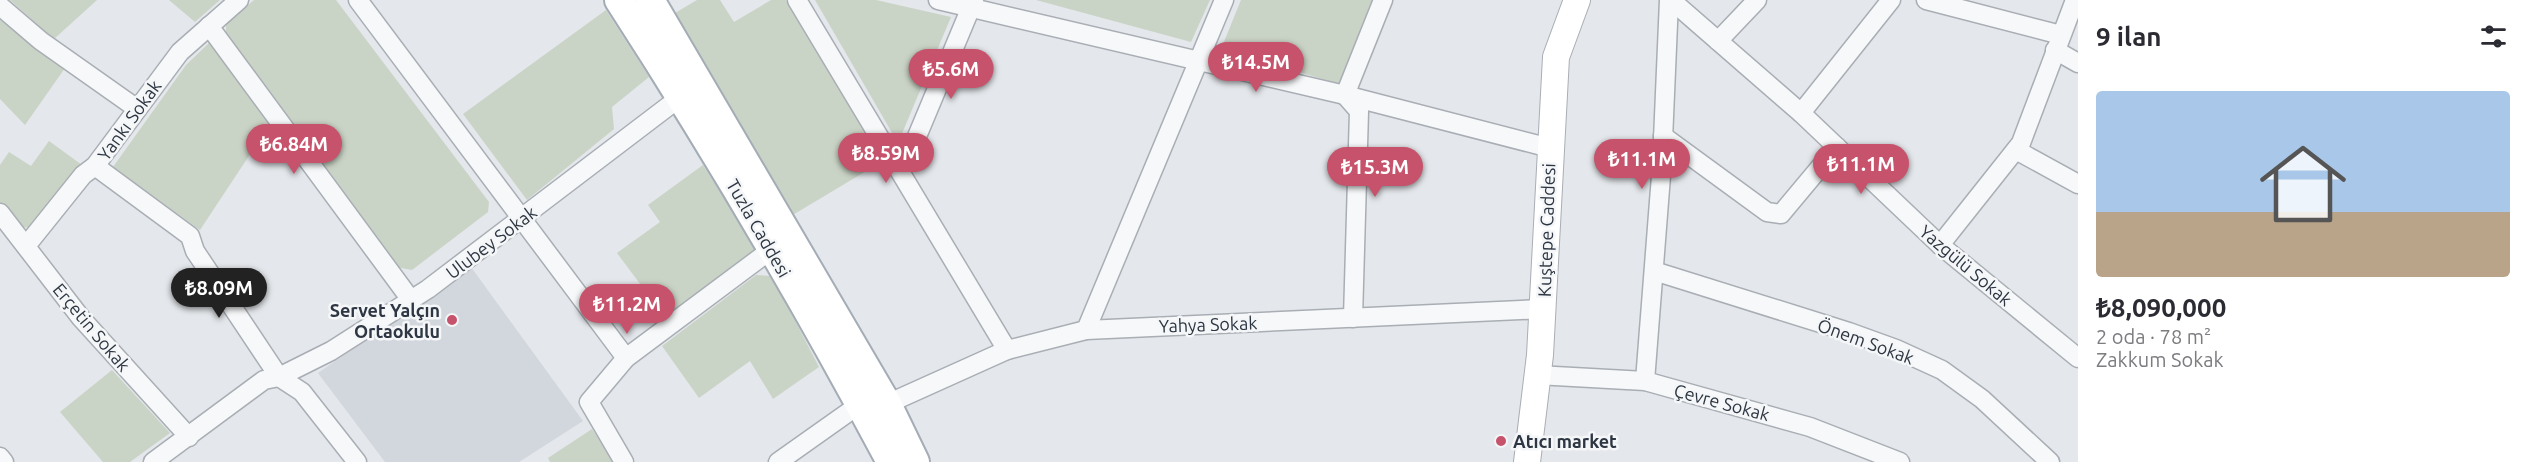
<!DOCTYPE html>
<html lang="tr">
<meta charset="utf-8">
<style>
body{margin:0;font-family:Ubuntu,sans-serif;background:#f2f2f3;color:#2b2b33;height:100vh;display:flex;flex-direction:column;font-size:22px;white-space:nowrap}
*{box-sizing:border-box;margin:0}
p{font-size:20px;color:#7c7c81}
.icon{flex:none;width:33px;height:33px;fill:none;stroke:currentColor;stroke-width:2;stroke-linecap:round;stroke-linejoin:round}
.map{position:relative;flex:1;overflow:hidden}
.sheet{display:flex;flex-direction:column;background:#fff;width:450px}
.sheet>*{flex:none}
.price{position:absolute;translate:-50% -51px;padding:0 14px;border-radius:21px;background:#c6536b;color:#fff;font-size:20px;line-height:39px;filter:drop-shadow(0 2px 3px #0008)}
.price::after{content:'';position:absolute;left:50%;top:36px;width:18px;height:14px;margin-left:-9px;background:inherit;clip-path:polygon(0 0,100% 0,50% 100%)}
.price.current{background:#222;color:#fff}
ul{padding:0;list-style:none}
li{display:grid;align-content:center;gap:12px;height:318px;padding:0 18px}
li span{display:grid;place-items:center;height:186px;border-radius:6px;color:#555}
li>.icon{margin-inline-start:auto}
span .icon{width:108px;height:108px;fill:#fffc;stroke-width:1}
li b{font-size:26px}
h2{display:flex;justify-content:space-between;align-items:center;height:72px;padding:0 18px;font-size:26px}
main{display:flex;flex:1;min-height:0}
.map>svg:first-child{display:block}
.built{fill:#d2d6dd}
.green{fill:#cad4c6}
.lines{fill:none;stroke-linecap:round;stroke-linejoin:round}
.street-casing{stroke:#a9aeb5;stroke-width:21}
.secondary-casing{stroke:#a9aeb5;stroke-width:28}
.primary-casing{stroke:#a4acb6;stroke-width:32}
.street{stroke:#f7f8f9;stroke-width:18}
.secondary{stroke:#fff;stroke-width:26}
.primary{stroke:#fff;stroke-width:28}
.poi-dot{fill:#c6536b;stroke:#f4f6f8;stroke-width:2}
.labels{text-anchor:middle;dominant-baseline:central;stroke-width:5;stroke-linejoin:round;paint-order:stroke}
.street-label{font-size:18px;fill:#2d3642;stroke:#f4f6f8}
.poi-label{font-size:18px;font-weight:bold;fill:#2d3642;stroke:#f4f6f8;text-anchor:end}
</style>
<main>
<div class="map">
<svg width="2078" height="462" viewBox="0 0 2078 462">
<rect width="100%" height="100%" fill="#e4e7eb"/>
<!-- built -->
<path class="built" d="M 471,267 L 583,421 L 519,462 L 385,462 L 318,373 Z"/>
<!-- green -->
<g class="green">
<path d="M 10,0 L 97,0 L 54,39 Z"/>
<path d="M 169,0 L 220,0 L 195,22 Z"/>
<path d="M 254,0 L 336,0 L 489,202 L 488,212 L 412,270 L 396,267 L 226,36 L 226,24 Z"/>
<path d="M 697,0 L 720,0 L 734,22 L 771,0 L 786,0 L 883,161 L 791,216 L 670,16 Z"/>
<path d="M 815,0 L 876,0 L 951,17 L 898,143 Z"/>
<path d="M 1036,0 L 1210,0 L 1191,42 Z"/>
<path d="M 1241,0 L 1373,0 L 1339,84 L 1221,49 Z"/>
<path d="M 606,10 L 649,77 L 612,107 L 614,129 L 527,200 L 463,114 Z"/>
<path d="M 0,20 L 65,68 L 25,125 L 0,99 Z"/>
<path d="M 210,42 L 270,124 L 200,230 L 113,167 L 186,65 Z"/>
<path d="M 49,141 L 82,165 L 31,228 L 23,227 L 0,202 L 0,165 L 9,152 L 31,166 Z"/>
<path d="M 703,165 L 755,246 L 753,253 L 667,320 L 617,253 L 660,222 L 648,205 Z"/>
<path d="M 756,275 L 772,276 L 819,367 L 773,399 L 750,361 L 699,398 L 662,346 Z"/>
<path d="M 112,370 L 170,433 L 130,462 L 103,462 L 60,412 Z"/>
<path d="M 592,429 L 614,462 L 550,462 L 548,458 Z"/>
</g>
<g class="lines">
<!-- street casing -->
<g class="street-casing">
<g id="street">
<path d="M 358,0 L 626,358"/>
<path d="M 797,0 L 1007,350"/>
<path d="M 938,0 L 1345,95 L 1550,148"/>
<path d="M 1671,0 L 1801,113 L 1940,245 L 2078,358"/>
<path d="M 1926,0 L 2061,35"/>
<path d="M 0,6 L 41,41 L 136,108"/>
<path d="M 209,26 L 411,300"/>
<path d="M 1718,41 L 1757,0"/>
<path d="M 2055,50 L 2078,63"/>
<path d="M 1801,113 L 1891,0"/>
<path d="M 1663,136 L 1767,212 L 1781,214 L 1837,147"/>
<path d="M 2016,150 L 2078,184"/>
<path d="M 95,166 L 190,236 L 195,251 L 279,377 L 302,392 L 357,462"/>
<path d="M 897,167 L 908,158 L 974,0"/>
<path d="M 0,213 L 81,318 L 189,437"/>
<path d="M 1940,245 L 2021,143 L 2075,0"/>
<path d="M 26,246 L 83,175 L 95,166 L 180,52 L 239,0"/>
<path d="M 1654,271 L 1849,332 L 1896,349 L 1942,370 L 1982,399 L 2050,462"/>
<path d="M 1353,318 L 1359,111 L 1345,95 L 1383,0"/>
<path d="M 1086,330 L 1224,0"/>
<path d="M 1537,375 L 1645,381 L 1810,427 L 1900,462"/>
<path d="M 1645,381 L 1662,163 L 1669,0"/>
<path d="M 887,404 L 1007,350 L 1086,330 L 1543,309"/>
<path d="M 0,457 L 4,462"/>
<path d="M 153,462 L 264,380 L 279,377 L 331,351 L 428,289 L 687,92"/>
<path d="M 624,462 L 589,402 L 626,358 L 772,249"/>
<path d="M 778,462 L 860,404"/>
</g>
</g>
<!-- secondary casing -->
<g class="secondary-casing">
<path id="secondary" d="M 1527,462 L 1540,355 L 1556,57 L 1577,0"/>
</g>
<!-- primary casing -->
<g class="primary-casing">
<g id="primary">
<path d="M 619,0 C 716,150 807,304 891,462"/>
<path d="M 650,0 L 887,404 L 915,462"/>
</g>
</g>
<!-- street -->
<use href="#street" class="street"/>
<!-- secondary -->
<use href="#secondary" class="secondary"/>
<!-- primary -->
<use href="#primary" class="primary"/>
</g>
<!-- markers -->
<g class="poi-dot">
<circle cx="452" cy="320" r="6"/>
<circle cx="1501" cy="441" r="6"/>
</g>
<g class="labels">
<!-- street labels -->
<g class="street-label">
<text transform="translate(129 120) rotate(-54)">Yankı Sokak</text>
<text transform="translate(759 228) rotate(60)">Tuzla Caddesi</text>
<text transform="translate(1546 230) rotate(-88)">Kuştepe Caddesi</text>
<text transform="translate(491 242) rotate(-37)">Ulubey Sokak</text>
<text transform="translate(1966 265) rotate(40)">Yazgülü Sokak</text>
<text transform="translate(1208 324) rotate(-2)">Yahya Sokak</text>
<text transform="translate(92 327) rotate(50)">Erçetin Sokak</text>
<text transform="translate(1866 341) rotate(20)">Önem Sokak</text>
<text transform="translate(1722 402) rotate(15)">Çevre Sokak</text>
</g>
<!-- poi labels -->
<g class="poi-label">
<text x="440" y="310">Servet Yalçın<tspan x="440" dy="21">Ortaokulu</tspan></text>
<text x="1513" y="441" text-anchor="start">Atıcı market</text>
</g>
</g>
</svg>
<b class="price" style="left:1256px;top:93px">₺14.5M</b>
<b class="price" style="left:951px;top:100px">₺5.6M</b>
<b class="price" style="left:294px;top:175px">₺6.84M</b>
<b class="price" style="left:886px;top:184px">₺8.59M</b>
<b class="price" style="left:1642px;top:190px">₺11.1M</b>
<b class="price" style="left:1861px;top:195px">₺11.1M</b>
<b class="price" style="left:1375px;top:198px">₺15.3M</b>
<b class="price current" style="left:219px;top:319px">₺8.09M</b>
<b class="price" style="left:627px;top:335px">₺11.2M</b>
</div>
<section class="sheet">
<h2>9 ilan<svg class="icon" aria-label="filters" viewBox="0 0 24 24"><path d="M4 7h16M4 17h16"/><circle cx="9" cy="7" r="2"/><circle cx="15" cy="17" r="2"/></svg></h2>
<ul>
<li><span style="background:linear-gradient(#a9c7e8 65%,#b9a48a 0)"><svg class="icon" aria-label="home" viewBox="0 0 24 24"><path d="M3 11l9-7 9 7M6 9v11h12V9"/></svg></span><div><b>₺8,090,000</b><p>2 oda · 78 m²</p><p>Zakkum Sokak</p></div></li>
</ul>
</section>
</main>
